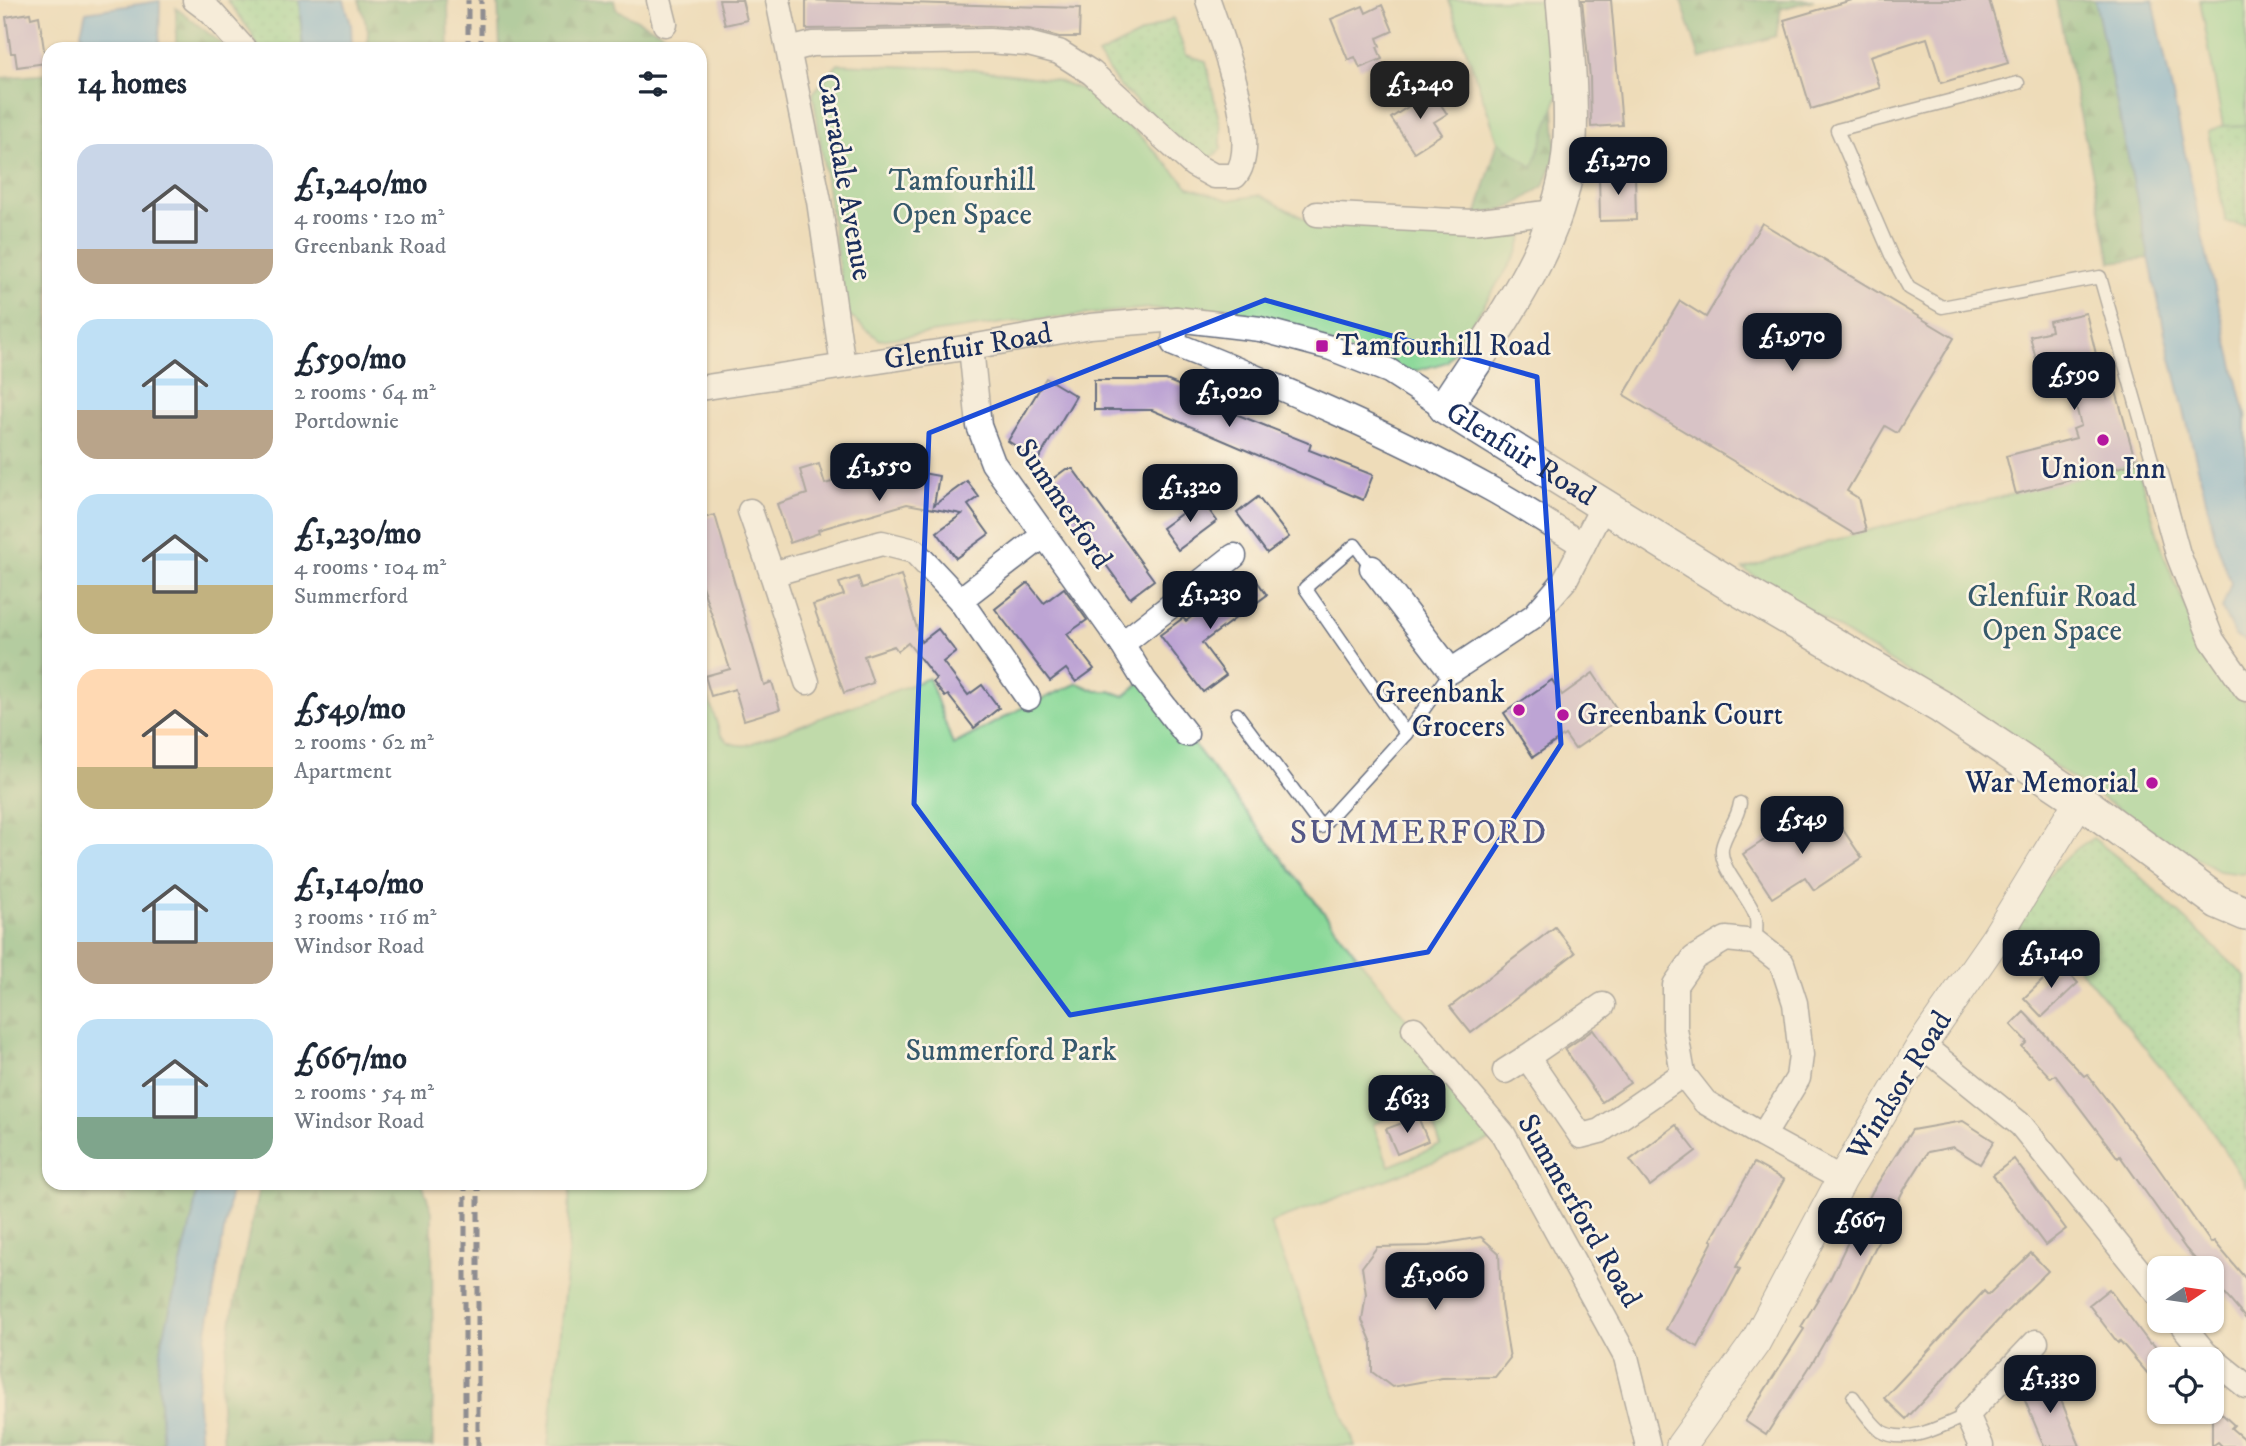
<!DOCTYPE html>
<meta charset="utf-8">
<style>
body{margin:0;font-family:"IM FELL DW Pica",serif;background:#f6f6f7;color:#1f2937;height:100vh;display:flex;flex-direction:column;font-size:26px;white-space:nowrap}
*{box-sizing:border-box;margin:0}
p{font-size:23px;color:#747a83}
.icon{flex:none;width:38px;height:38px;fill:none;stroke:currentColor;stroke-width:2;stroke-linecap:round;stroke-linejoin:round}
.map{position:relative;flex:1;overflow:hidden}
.sheet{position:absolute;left:42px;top:42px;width:665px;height:1148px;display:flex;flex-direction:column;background:#fff;border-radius:21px;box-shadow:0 2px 5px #0004}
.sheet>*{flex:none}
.needle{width:46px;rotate:77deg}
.tools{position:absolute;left:2147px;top:1256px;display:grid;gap:14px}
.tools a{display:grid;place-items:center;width:77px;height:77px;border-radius:14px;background:#fff;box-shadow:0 2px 5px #0004;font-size:35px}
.price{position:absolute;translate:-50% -60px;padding:0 16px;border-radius:14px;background:#111827;color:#fff;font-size:23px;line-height:46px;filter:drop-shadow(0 2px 4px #0008)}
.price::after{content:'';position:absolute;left:50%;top:42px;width:21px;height:16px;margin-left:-10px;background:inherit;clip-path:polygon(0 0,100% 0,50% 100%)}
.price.current{background:#222;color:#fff}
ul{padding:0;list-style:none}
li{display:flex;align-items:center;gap:21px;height:175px;padding:0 35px}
li span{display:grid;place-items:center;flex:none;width:196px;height:140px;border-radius:21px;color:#555}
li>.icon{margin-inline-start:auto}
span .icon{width:84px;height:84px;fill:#fffc;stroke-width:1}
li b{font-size:30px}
h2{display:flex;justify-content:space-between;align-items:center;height:84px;padding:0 35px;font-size:30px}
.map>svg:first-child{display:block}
.grass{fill:url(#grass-dots);stroke:#52847a;stroke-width:2}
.forest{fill:url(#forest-firs);stroke:#44746f;stroke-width:2}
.green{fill:#88d897;stroke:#52847a;stroke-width:2;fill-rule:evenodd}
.water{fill:#67aede;stroke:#416e9e;stroke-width:2}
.building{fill:#bda4d4}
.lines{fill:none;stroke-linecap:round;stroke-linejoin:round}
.service-casing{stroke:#656c7e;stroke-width:15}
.minor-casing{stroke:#656c7e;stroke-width:27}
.tertiary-casing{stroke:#656c7e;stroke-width:32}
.secondary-casing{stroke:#656c7e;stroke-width:36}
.service{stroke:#fff;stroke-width:12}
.minor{stroke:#fff;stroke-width:24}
.tertiary{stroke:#fff;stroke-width:30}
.secondary{stroke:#fff;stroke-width:33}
.rail{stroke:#1b2f5e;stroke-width:5;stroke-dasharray:10 5;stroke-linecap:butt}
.marked{fill:none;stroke:#1d4ed8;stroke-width:5;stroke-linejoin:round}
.poi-dot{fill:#b5179e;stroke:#fcf5e5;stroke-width:2.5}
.labels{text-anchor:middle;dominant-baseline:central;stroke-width:5;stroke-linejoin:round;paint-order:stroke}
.street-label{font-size:30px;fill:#1b2f5e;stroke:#fcf5e5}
.park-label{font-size:30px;fill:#36596c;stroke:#fcf5e5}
.poi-label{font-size:30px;fill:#1b2f5e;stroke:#fcf5e5;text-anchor:start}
.quarter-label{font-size:33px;letter-spacing:2px;fill:#545887;stroke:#fcf5e5}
</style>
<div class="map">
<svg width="2246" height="1446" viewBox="0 0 2246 1446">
<defs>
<pattern id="grass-dots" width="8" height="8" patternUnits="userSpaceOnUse" patternTransform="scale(1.75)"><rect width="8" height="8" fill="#88d897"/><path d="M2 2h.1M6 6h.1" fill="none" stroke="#75ba85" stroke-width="1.8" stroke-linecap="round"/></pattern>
<pattern id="forest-firs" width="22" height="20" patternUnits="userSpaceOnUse" patternTransform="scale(1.75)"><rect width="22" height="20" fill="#6eb880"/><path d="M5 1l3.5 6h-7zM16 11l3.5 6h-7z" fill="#5a966c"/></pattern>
</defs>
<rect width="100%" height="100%" fill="#fcf5e5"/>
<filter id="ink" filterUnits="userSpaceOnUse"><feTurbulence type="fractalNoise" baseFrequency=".0143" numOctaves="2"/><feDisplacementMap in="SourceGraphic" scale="14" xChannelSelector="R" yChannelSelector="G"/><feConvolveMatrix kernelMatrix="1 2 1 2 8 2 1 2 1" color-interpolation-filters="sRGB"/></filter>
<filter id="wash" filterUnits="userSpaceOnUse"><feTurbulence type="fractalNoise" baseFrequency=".00686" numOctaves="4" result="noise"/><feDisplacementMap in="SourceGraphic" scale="28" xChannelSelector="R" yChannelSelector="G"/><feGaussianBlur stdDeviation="1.57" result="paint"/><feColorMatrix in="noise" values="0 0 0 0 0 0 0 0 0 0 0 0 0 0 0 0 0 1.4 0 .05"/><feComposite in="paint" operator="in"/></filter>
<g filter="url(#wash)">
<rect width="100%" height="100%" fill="#eedcb9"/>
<!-- grass -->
<g class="grass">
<path d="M 227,0 L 299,0 L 303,49 L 257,49 L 251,32 Z"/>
<path d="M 1173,18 L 1186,55 L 1206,61 L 1221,129 L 1221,149 L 1212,157 L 1200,158 L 1119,86 L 1098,55 Z"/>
<path d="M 2246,125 L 2246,225 L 2226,222 L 2208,132 L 2223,126 Z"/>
<path d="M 2093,838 L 2131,868 L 2246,977 L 2246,1186 L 2206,1121 L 2058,943 L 2026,969 L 2001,944 C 2029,903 2049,863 2093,838 Z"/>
</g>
<!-- forest -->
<g class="forest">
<path d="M 359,0 L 448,0 L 449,49 L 367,49 L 368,31 Z"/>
<path d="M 498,0 L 614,0 L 616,9 L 676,40 L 677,49 L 500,49 Z"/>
<path d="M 1449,0 L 1547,0 L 1557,153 L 1544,186 L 1512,207 L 1476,216 L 1498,141 Z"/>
<path d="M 1681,0 L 1814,0 L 1781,9 L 1776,36 L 1700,59 Z"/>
<path d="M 2056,0 L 2095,0 L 2150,258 L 2111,262 Z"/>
<path d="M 176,8 L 229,49 L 176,49 Z"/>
<path d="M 49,74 L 49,1183 L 198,1183 L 193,1215 L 163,1339 L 158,1372 L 163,1446 L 0,1446 L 0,78 Z"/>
<path d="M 260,1183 L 422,1183 L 432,1212 L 433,1446 L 224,1446 L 220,1391 L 234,1305 Z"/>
</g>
<!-- green -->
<g class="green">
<path d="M 1449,0 L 1547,0 L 1561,87 L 1533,167 L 1498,141 Z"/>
<path d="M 2200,0 L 2246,0 L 2246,125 L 2223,126 Z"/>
<path d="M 838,64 L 974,69 L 1055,80 L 1091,93 L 1144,140 L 1189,187 L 1229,200 L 1260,195 L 1309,221 L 1526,225 L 1518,252 L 1447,362 L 1405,374 L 1281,323 L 1150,308 L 1003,323 L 880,340 L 846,313 L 813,93 Z"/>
<path d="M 2136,463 L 2165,558 L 2191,620 L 2214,662 L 2246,704 L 2246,873 L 2242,874 L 2219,871 L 2170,843 L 1984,720 L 1743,569 L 1854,534 Z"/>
<path d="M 700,672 L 720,733 C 727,744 735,746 747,745 L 929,678 L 953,745 L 1020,709 L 1078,683 L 1096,691 L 1110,691 L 1124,696 L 1144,680 L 1420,1037 L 1494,1139 L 1270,1223 L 1355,1446 L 548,1446 L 568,1256 L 570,1183 L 700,1183 ZM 1424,1103 L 1441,1145 L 1389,1166 L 1373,1124 Z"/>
</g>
<!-- water -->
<g class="water">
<path d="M 299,0 L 344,0 L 351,24 L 352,49 L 303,49 Z"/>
<path d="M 2095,0 L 2153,0 L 2203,240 L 2246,416 L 2246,641 L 2235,636 L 2222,609 L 2231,583 L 2217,544 L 2166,338 Z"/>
<path d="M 160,1 L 159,49 L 85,49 L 81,32 L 86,12 Z"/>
<path d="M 198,1183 L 232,1183 L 197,1392 L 201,1446 L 163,1446 L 158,1372 L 163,1339 L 193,1215 Z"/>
</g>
<g id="blocks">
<!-- building -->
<g class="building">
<path d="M 719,0 L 742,0 L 747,20 L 725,25 Z"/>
<path d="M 806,0 L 1080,8 L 1079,37 L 1059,37 L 1029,29 L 990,26 L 806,29 Z"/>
<path d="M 1582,0 L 1611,0 L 1622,125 L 1591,127 L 1590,77 Z"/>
<path d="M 1852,0 L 1989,0 L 2008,63 L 1941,83 L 1927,38 L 1870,56 L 1880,88 L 1811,109 L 1784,20 Z"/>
<path d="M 1382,5 L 1393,31 L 1377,38 L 1380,46 L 1377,47 L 1382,59 L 1360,68 L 1355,57 L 1348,60 L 1331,19 L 1363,6 L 1366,13 Z"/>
<path d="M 30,13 L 31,18 L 39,16 L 46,63 L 17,67 L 15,53 L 11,53 L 6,17 Z"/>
<path d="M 1432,91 L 1447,114 L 1434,122 L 1442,134 L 1414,152 L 1391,118 Z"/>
<path d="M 1635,173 L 1636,220 L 1600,221 L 1599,174 Z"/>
<path d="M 1762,223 L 1954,338 L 1897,433 L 1885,426 L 1847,491 L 1858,498 L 1866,531 L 1854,534 L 1624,395 L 1680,301 L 1706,317 Z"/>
<path d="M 2086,313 L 2104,387 L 2114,384 L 2136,463 L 2016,494 L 2006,456 L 2076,438 L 2073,429 L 2081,426 L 2072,390 L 2046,397 L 2030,336 L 2051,331 L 2049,321 Z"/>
<path d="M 1046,378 L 1076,396 L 1038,460 L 1008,441 Z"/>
<path d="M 1094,380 L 1166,380 L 1230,406 L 1228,411 L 1311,444 L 1309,450 L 1373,475 L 1363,500 L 1152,410 L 1094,410 Z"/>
<path d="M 887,460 L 889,467 L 939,476 L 934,505 L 967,481 L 979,497 L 968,505 L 989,534 L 956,558 L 937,532 L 962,514 L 907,504 L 818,530 L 819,533 L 790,543 L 777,504 L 807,494 L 800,470 L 819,464 L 825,484 L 859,474 L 857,469 Z"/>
<path d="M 1066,469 L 1073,469 L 1154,580 L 1130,598 L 1047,483 Z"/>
<path d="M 1258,497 L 1289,537 L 1267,553 L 1237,513 Z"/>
<path d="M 1201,499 L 1217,521 L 1178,550 L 1162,528 Z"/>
<path d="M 715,515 L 764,685 L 772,682 L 780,709 L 744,720 L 735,689 L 711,696 L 705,676 L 730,669 L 700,580 L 700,519 Z"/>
<path d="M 1251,573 L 1267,595 L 1202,643 L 1226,675 L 1203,692 L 1160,635 L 1183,618 L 1186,621 Z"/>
<path d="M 901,575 L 921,642 L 938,629 L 956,652 L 943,662 L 968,695 L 982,685 L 999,708 L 974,728 L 948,695 L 945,697 L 933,682 L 936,679 L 908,643 L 898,651 L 894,646 L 864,656 L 873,683 L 844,693 L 813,605 L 844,595 L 839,583 L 858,577 L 862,588 Z"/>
<path d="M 1028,583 L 1044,603 L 1064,588 L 1087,620 L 1067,634 L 1094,669 L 1076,682 L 1066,669 L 1050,681 L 995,609 Z"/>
<path d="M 1593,673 L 1622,717 L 1575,749 L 1565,735 L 1533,757 L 1504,713 L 1552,680 L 1562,695 Z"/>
<path d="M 1833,815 L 1862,858 L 1814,890 L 1805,877 L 1772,898 L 1743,854 L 1792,822 L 1801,836 Z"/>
<path d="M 1555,927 L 1575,953 L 1471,1033 L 1450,1007 Z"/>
<path d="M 2060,964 L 2078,983 L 2042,1017 L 2024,998 Z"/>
<path d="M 2024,1012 L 2084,1076 L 2087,1074 L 2150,1156 L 2211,1243 L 2214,1241 L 2246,1279 L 2246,1319 L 2212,1279 L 2212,1269 L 2204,1269 L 2186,1249 L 2120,1156 L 2118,1158 L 2055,1075 L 2051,1078 L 2022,1047 L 2027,1042 L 2011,1025 Z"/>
<path d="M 1593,1030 L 1630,1083 L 1602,1102 L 1565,1049 Z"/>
<path d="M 1418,1117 L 1428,1141 L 1397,1154 L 1386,1129 Z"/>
<path d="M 1963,1121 L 1994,1141 L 1980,1164 L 1953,1147 L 1928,1152 L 1902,1193 L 1856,1287 L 1814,1360 L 1766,1435 L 1745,1421 L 1804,1329 L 1801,1327 L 1830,1279 L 1872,1192 L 1912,1130 Z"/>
<path d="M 1676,1125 L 1696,1151 L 1650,1186 L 1630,1160 Z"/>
<path d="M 2014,1159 L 2066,1229 L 2045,1245 L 1993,1175 Z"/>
<path d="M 1754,1163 L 1784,1180 L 1736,1267 L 1740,1269 L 1698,1347 L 1666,1329 L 1713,1241 L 1711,1240 Z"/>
<path d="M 1481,1237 L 1499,1253 L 1501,1305 L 1510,1358 L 1495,1377 L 1442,1378 L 1392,1387 L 1372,1372 L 1372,1343 L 1362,1320 L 1366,1294 L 1362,1267 L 1377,1247 L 1429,1246 Z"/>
<path d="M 2031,1253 L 2048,1271 L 2006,1312 L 1906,1419 L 1884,1398 L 1984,1291 L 1988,1295 Z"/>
<path d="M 2109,1289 L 2150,1344 L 2152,1343 L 2160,1352 L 2160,1388 L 2120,1341 L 2118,1343 L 2089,1305 Z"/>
<path d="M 2052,1378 L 2065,1410 L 2080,1446 L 2044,1446 L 2021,1391 Z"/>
<path d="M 2212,1405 L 2234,1425 L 2231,1428 L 2246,1441 L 2246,1446 L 2222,1446 L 2218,1442 L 2212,1446 Z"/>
</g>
</g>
</g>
<g filter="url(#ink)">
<use href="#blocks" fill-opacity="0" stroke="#656c7e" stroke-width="2"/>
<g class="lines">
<!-- service casing -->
<g class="service-casing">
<g id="service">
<path d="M 2018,83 L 1837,130 L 1891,255 L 1909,288 L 1942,307 L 2100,277 L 2156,474"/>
<path d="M 1372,568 L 1355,545 L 1305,588 L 1406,734"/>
<path d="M 1237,714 L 1321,827 L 1406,734 L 1451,671"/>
<path d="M 1740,803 C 1738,820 1725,832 1722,848 C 1719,869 1748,895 1755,915 C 1758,923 1756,934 1755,942"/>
<path d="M 1853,1397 C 1861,1408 1870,1422 1881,1431 C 1906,1446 1942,1426 1967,1415"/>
</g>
</g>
<!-- minor casing -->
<g class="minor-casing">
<g id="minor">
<path d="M 195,0 L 211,12 L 244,49"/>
<path d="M 659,0 L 665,24"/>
<path d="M 778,0 L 819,201 L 843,366"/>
<path d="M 789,50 L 812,44 L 989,41 L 1028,44 L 1059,52 L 1092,73 L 1194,165 L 1214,176 L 1235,176 C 1263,145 1220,36 1208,0"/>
<path d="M 1317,214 L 1472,222 L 1555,212"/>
<path d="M 1176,319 L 1174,344 C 1281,387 1389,433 1491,489 C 1522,506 1552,526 1583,545"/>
<path d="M 971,347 L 979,426 L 993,463 L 1122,644 L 1144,680 L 1186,734"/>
<path id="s1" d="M 700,388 L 971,347 L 1090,326 L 1176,319 L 1260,329 L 1331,348 L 1389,371 L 1445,407"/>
<path d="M 2156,474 L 2178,554 L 2212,640 L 2246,689"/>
<path d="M 750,511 L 772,574 L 882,543 L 914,551 L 960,600 L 1028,698"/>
<path d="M 1372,568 L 1451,671 L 1534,616 L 1565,580 L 1603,506"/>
<path d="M 772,574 L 807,682"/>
<path d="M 960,600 L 1044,535"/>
<path d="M 1122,644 L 1234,556"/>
<path d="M 1603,1005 L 1527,1057 L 1581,1136 L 1600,1131 L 1683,1074"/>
<path d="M 1414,1029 L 1503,1134 L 1626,1357 L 1648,1446"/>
<path d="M 1922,1045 L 2021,1125 L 2160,1297"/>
<path d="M 1505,1071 L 1527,1057"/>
<path d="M 1763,1136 L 1798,1078 L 1801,1055 L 1795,1003 L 1782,963 L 1755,942 L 1726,939 L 1694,958 L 1675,985 L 1675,1029 L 1683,1074 L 1705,1102 L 1763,1136 L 1842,1179"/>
<path d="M 2179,1321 L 2205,1353 L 2246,1386"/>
<path d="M 1981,1446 L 1967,1415 L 2036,1342"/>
</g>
</g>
<!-- tertiary casing -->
<g class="tertiary-casing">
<path id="tertiary" d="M 1681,1446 L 1755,1343 L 1842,1179 L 1922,1045 L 1996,938 L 2080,800"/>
</g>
<!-- secondary casing -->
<g class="secondary-casing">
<g id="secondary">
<path id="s2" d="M 1563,0 C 1567,46 1572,93 1570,139 C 1566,240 1497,326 1445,407 L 1730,584 L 1941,707 L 2080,800 L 2218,902 L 2246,914"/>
</g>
</g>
<!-- service -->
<use href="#service" class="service"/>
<!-- minor -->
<use href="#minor" class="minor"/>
<!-- tertiary -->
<use href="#tertiary" class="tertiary"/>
<!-- secondary -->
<use href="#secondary" class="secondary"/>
<!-- rail -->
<g class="rail">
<path d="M 468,49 L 468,0"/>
<path d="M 481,49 L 481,0"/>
<path d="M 465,1446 L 465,1183"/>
<path d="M 478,1446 L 478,1183"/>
</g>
</g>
</g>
<!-- marked area -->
<path d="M0 0H2246V1446H0ZM 1265,300 L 1537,377 L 1561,744 L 1428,952 L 1070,1015 L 914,804 L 929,433 Z" fill="#eedcb9" fill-opacity=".55" fill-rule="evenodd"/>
<path class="marked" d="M 1265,300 L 1537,377 L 1561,744 L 1428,952 L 1070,1015 L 914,804 L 929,433 Z"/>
<!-- markers -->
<g class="poi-dot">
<rect x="1315" y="339" width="14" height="14" rx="3.5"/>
<circle cx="2103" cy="440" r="7"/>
<circle cx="1519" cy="710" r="7"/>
<circle cx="1563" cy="715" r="7"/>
<circle cx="2152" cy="783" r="7"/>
</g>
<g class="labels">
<!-- street labels -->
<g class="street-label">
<text transform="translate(844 177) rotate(80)">Carradale Avenue</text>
<text stroke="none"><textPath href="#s1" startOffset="271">Glenfuir Road</textPath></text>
<text stroke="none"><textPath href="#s2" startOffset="528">Glenfuir Road</textPath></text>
<text transform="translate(1063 504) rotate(56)">Summerford</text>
<text transform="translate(1900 1086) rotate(-58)">Windsor Road</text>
<text transform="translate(1579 1211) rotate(60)">Summerford Road</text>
</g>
<!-- park labels -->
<g class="park-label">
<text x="962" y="181">Tamfourhill<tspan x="962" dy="34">Open Space</tspan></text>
<text x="2052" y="597">Glenfuir Road<tspan x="2052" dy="34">Open Space</tspan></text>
<text x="1011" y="1051">Summerford Park</text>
</g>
<!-- poi labels -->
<g class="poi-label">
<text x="1336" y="346">Tamfourhill Road</text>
<text x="2103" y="469" text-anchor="middle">Union Inn</text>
<text x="1505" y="693" text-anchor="end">Greenbank<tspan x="1505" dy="34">Grocers</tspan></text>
<text x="1577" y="715">Greenbank Court</text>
<text x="2138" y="783" text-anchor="end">War Memorial</text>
</g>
<!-- quarter labels -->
<g class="quarter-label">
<text x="1419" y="833">SUMMERFORD</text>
</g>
</g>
</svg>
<div class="tools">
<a><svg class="needle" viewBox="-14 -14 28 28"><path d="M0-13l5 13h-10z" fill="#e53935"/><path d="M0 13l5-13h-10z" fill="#747a83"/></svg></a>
<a><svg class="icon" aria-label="locate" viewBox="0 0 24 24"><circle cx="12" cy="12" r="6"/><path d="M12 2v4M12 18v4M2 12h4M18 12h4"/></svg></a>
</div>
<b class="price current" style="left:1420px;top:121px">£1,240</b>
<b class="price" style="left:1618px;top:197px">£1,270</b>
<b class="price" style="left:1792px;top:373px">£1,970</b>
<b class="price" style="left:2074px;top:412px">£590</b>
<b class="price" style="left:1229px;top:429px">£1,020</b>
<b class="price" style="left:879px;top:503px">£1,550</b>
<b class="price" style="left:1190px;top:524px">£1,320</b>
<b class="price" style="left:1210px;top:631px">£1,230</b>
<b class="price" style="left:1802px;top:856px">£549</b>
<b class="price" style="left:2051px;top:990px">£1,140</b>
<b class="price" style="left:1407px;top:1135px">£633</b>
<b class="price" style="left:1860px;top:1258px">£667</b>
<b class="price" style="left:1435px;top:1312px">£1,060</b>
<b class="price" style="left:2050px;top:1415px">£1,330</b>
<section class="sheet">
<h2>14 homes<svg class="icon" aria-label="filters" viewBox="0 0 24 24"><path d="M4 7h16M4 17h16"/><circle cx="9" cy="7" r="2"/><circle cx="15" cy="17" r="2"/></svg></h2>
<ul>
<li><span style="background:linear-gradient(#c9d6e8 75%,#b9a48a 0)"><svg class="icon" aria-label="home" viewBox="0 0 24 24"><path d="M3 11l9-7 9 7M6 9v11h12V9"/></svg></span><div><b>£1,240/mo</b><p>4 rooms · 120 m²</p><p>Greenbank Road</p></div></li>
<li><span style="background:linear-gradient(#bfe0f5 65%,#b9a48a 0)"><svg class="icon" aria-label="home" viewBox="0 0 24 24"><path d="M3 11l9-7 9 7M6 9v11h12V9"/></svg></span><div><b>£590/mo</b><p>2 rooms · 64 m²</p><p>Portdownie</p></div></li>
<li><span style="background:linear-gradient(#bfe0f5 65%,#c2b280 0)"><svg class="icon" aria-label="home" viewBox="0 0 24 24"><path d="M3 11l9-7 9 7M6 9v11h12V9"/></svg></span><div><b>£1,230/mo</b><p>4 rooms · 104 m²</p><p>Summerford</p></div></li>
<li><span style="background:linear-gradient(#ffd9b3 70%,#c2b280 0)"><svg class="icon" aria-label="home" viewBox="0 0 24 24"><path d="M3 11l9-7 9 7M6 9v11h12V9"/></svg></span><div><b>£549/mo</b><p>2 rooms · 62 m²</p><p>Apartment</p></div></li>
<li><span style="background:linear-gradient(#bfe0f5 70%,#b9a48a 0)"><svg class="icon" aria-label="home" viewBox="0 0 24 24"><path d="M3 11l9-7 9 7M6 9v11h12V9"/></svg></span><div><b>£1,140/mo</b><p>3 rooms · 116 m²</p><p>Windsor Road</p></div></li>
<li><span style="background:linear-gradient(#bfe0f5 70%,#7fa58c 0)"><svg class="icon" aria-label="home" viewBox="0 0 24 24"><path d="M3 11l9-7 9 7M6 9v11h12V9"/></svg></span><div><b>£667/mo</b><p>2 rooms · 54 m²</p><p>Windsor Road</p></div></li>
</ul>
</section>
</div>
